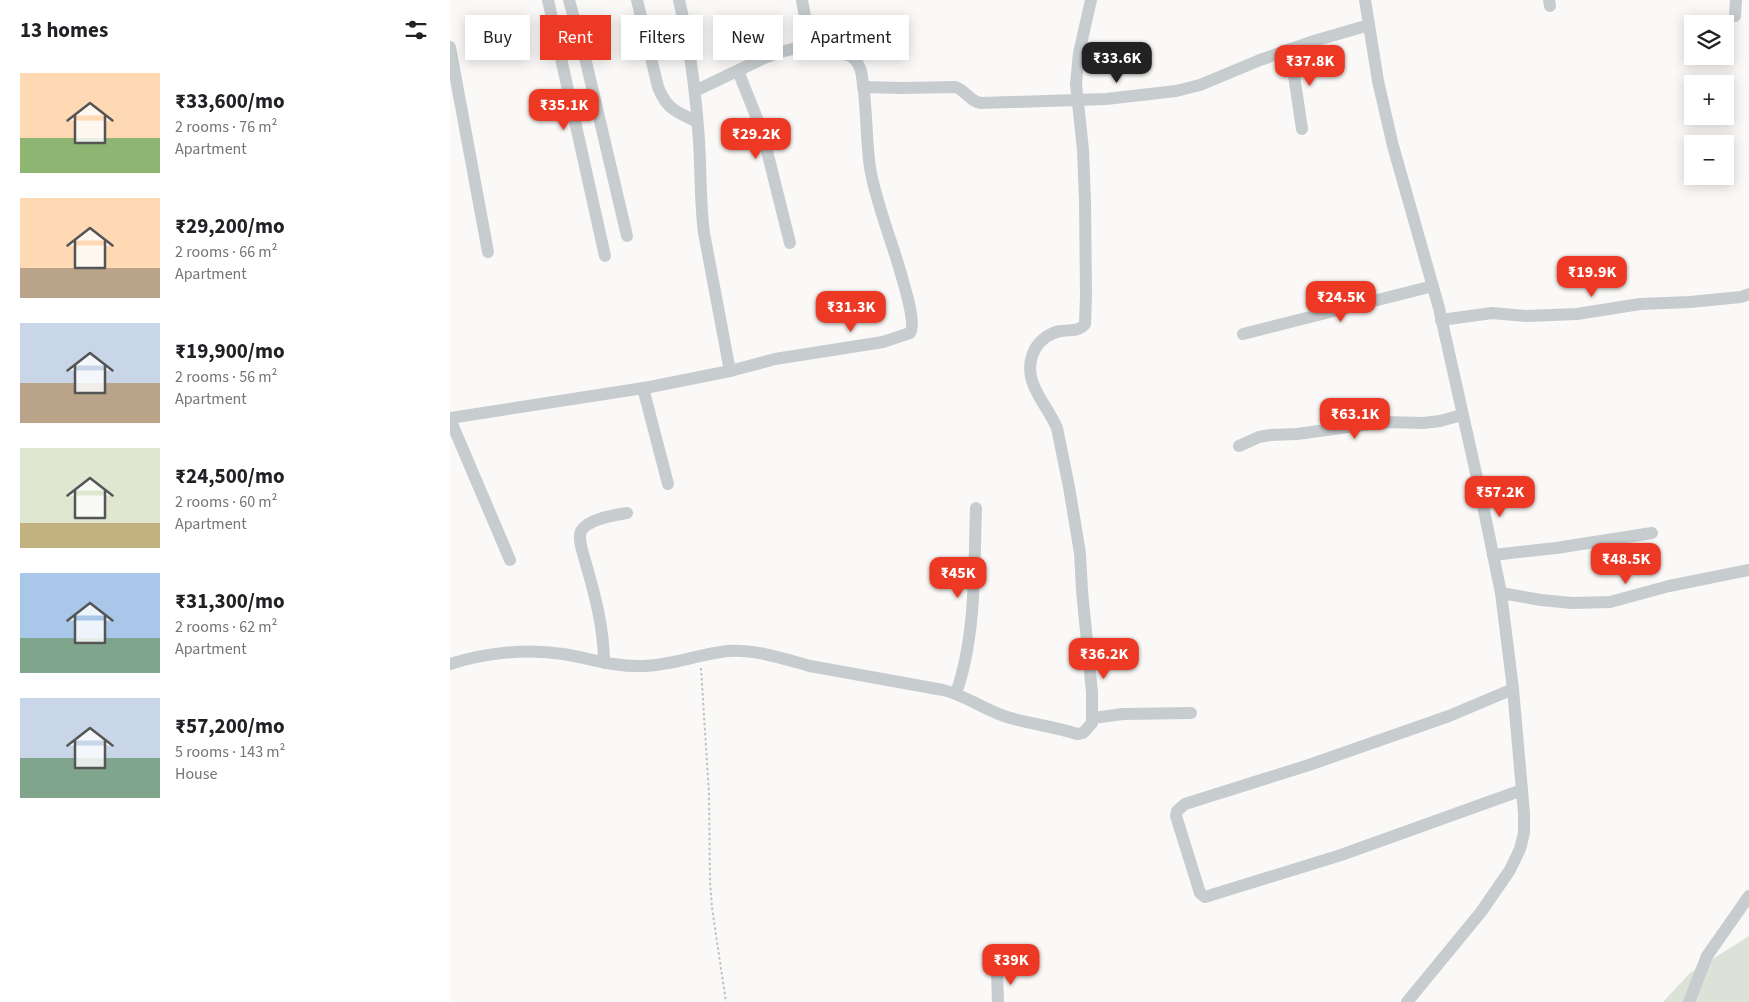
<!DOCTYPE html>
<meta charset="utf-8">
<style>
body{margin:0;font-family:"Source Sans 3",sans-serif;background:#f2f2f2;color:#202124;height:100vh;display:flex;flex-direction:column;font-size:19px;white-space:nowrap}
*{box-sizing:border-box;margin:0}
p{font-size:16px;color:#757577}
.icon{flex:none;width:28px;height:28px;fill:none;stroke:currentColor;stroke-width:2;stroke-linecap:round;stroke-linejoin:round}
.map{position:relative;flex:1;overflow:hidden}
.details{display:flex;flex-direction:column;background:#fff;width:450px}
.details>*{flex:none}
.banner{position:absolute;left:15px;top:15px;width:475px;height:45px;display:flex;gap:10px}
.buttons{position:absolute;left:1234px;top:15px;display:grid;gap:10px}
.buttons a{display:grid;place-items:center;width:50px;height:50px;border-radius:0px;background:#fff;box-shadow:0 2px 12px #0003;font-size:25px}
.price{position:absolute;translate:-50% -42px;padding:0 11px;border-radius:10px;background:#ed3923;color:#fff;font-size:16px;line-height:32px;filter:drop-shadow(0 1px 2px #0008)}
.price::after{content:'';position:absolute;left:50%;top:30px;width:15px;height:11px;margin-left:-8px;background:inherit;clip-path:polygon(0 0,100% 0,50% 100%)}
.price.selected{background:#222;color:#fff}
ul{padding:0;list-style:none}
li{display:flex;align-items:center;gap:15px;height:125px;padding:0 20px}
li span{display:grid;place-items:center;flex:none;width:140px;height:100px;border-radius:0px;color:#555}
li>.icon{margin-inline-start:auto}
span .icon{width:60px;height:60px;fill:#fffc;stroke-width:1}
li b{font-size:21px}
h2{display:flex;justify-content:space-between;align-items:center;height:60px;padding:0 20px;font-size:21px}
.chip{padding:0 18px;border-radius:0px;background:#fff;box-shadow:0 2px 12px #0003;font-size:18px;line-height:45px}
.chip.selected{background:#ed3923;color:#fff}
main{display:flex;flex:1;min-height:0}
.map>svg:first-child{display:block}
.green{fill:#dce2d8}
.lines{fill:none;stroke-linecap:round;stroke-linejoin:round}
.path{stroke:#bec2c4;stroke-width:2;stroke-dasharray:2.5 2.5;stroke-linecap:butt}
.minor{stroke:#c7cccf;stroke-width:12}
</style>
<main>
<section class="details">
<h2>13 homes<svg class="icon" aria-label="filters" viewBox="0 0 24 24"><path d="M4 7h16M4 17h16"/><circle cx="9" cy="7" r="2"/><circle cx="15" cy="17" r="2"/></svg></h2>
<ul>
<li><span style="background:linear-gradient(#ffd9b3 65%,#8fb573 0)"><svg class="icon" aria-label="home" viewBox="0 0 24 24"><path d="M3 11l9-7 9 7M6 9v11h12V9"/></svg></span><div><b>₹33,600/mo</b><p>2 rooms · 76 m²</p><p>Apartment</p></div></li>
<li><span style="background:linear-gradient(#ffd9b3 70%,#b9a48a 0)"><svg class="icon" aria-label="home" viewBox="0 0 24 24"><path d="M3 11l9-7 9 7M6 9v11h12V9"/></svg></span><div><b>₹29,200/mo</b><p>2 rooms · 66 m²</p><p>Apartment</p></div></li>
<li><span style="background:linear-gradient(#c9d6e8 60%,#b9a48a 0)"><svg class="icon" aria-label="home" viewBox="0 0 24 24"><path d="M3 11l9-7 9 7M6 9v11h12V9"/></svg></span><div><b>₹19,900/mo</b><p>2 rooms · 56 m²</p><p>Apartment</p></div></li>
<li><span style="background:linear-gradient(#dfe7d0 75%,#c2b280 0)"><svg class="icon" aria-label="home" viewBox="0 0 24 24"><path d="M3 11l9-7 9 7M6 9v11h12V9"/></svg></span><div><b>₹24,500/mo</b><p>2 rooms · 60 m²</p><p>Apartment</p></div></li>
<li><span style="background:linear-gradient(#a9c7e8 65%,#7fa58c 0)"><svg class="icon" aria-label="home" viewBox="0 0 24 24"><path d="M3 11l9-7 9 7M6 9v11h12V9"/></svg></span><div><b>₹31,300/mo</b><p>2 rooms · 62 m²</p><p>Apartment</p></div></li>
<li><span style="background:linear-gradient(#c9d6e8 60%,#7fa58c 0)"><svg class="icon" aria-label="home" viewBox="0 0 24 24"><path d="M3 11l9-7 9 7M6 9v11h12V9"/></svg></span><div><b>₹57,200/mo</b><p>5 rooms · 143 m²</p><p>House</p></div></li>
</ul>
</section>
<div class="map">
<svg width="1299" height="1002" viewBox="0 0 1299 1002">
<rect width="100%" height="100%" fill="#faf9f7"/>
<!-- green -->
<path class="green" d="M 1299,936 L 1299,1002 L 1213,1002 L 1240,973 Z"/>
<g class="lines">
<!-- path -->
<path class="path" d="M 251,668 L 259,794 L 260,881 L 262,908 L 276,1002"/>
<!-- minor -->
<g class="minor">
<path d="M 98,0 L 155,256"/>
<path d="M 119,0 L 137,66 L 177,236"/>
<path d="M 187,0 L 208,87 C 217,110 226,111 247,122"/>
<path d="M 229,0 C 240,46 246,94 249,141 C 251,172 250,203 254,233 L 280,371"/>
<path d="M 915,0 L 928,81 L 943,146 L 989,308 L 1030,491 L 1051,593 L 1063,689 L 1074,813 L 1074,833 L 1070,849 L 1060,870 L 1031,912 L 957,1002"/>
<path d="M 1099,0 L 1100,6"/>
<path d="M 1285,16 L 1286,0"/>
<path d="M 0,47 L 38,252"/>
<path d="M 840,49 L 852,129"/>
<path d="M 288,71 L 312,131 L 340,243"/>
<path d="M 413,87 L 452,88 L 505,87 C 516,90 520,102 531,103 L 656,99 L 726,91 L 750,85 L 810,60 L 864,41 L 919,25"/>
<path d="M 245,91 L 312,59 L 330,52 L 364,44"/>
<path d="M 991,320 L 1042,313 L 1076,316 L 1127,314 L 1190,304 L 1240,302 L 1291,297 L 1299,294"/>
<path d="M 793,334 L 983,286"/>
<path d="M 193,388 L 218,484"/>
<path d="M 0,418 L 200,387 L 280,371 L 325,359 L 433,342 L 460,333 C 466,324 456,292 453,281 C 443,243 427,207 420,168 C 416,140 417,112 413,84 C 412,78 412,71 409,66 C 401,46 379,59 366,47 C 358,39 354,11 352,0"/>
<path d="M 0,419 L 60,560"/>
<path d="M 789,446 L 809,437 L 820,435 L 847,434 L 935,422 L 973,423 L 990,421 L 1012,415"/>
<path d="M 1043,555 L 1106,548 L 1202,533"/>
<path d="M 1051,593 L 1091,600 L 1122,603 L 1160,602 L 1219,586 L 1299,570"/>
<path d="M 154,663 C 154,626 144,592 134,557 C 132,550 128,538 131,531 C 138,519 164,515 177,513"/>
<path d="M 0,664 C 35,653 76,648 113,654 C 139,658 164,667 192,666 C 221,666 248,654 278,651 C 305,649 334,659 360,666 L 493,690 C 515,695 533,709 554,716 C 578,724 603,726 627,734 L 633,733 L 642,723 L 642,692 L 632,591 L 630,553 L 619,487 L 607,428 C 596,402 569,380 585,349 C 590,340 600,333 610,331 C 618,330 629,332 635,324 L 636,295 L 635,200 L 633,150 L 626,84 L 629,53 L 641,0"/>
<path d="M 1063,689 L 999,716 L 859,765 L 735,804 L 727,811 L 726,816 L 750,893 L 755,897 L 891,855 L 1072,790"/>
<path d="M 506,693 C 526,638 524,567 526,508"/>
<path d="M 643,718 L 673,714 L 741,713"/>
<path d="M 547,972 L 548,1002"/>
<path d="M 1239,1002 L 1257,956 L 1299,896"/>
</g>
</g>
</svg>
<div class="buttons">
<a><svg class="icon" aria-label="layers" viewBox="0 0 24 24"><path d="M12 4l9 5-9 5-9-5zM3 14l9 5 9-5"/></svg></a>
<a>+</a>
<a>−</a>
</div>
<b class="price selected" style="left:667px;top:84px">₹33.6K</b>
<b class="price" style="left:860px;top:87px">₹37.8K</b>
<b class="price" style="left:114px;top:131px">₹35.1K</b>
<b class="price" style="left:306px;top:160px">₹29.2K</b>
<b class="price" style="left:1142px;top:298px">₹19.9K</b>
<b class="price" style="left:891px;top:323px">₹24.5K</b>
<b class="price" style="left:401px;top:333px">₹31.3K</b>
<b class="price" style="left:905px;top:440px">₹63.1K</b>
<b class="price" style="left:1050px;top:518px">₹57.2K</b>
<b class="price" style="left:1176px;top:585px">₹48.5K</b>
<b class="price" style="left:508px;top:599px">₹45K</b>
<b class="price" style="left:654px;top:680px">₹36.2K</b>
<b class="price" style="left:561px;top:986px">₹39K</b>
<div class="banner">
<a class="chip">Buy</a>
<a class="chip selected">Rent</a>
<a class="chip">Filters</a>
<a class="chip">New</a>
<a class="chip">Apartment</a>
</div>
</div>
</main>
